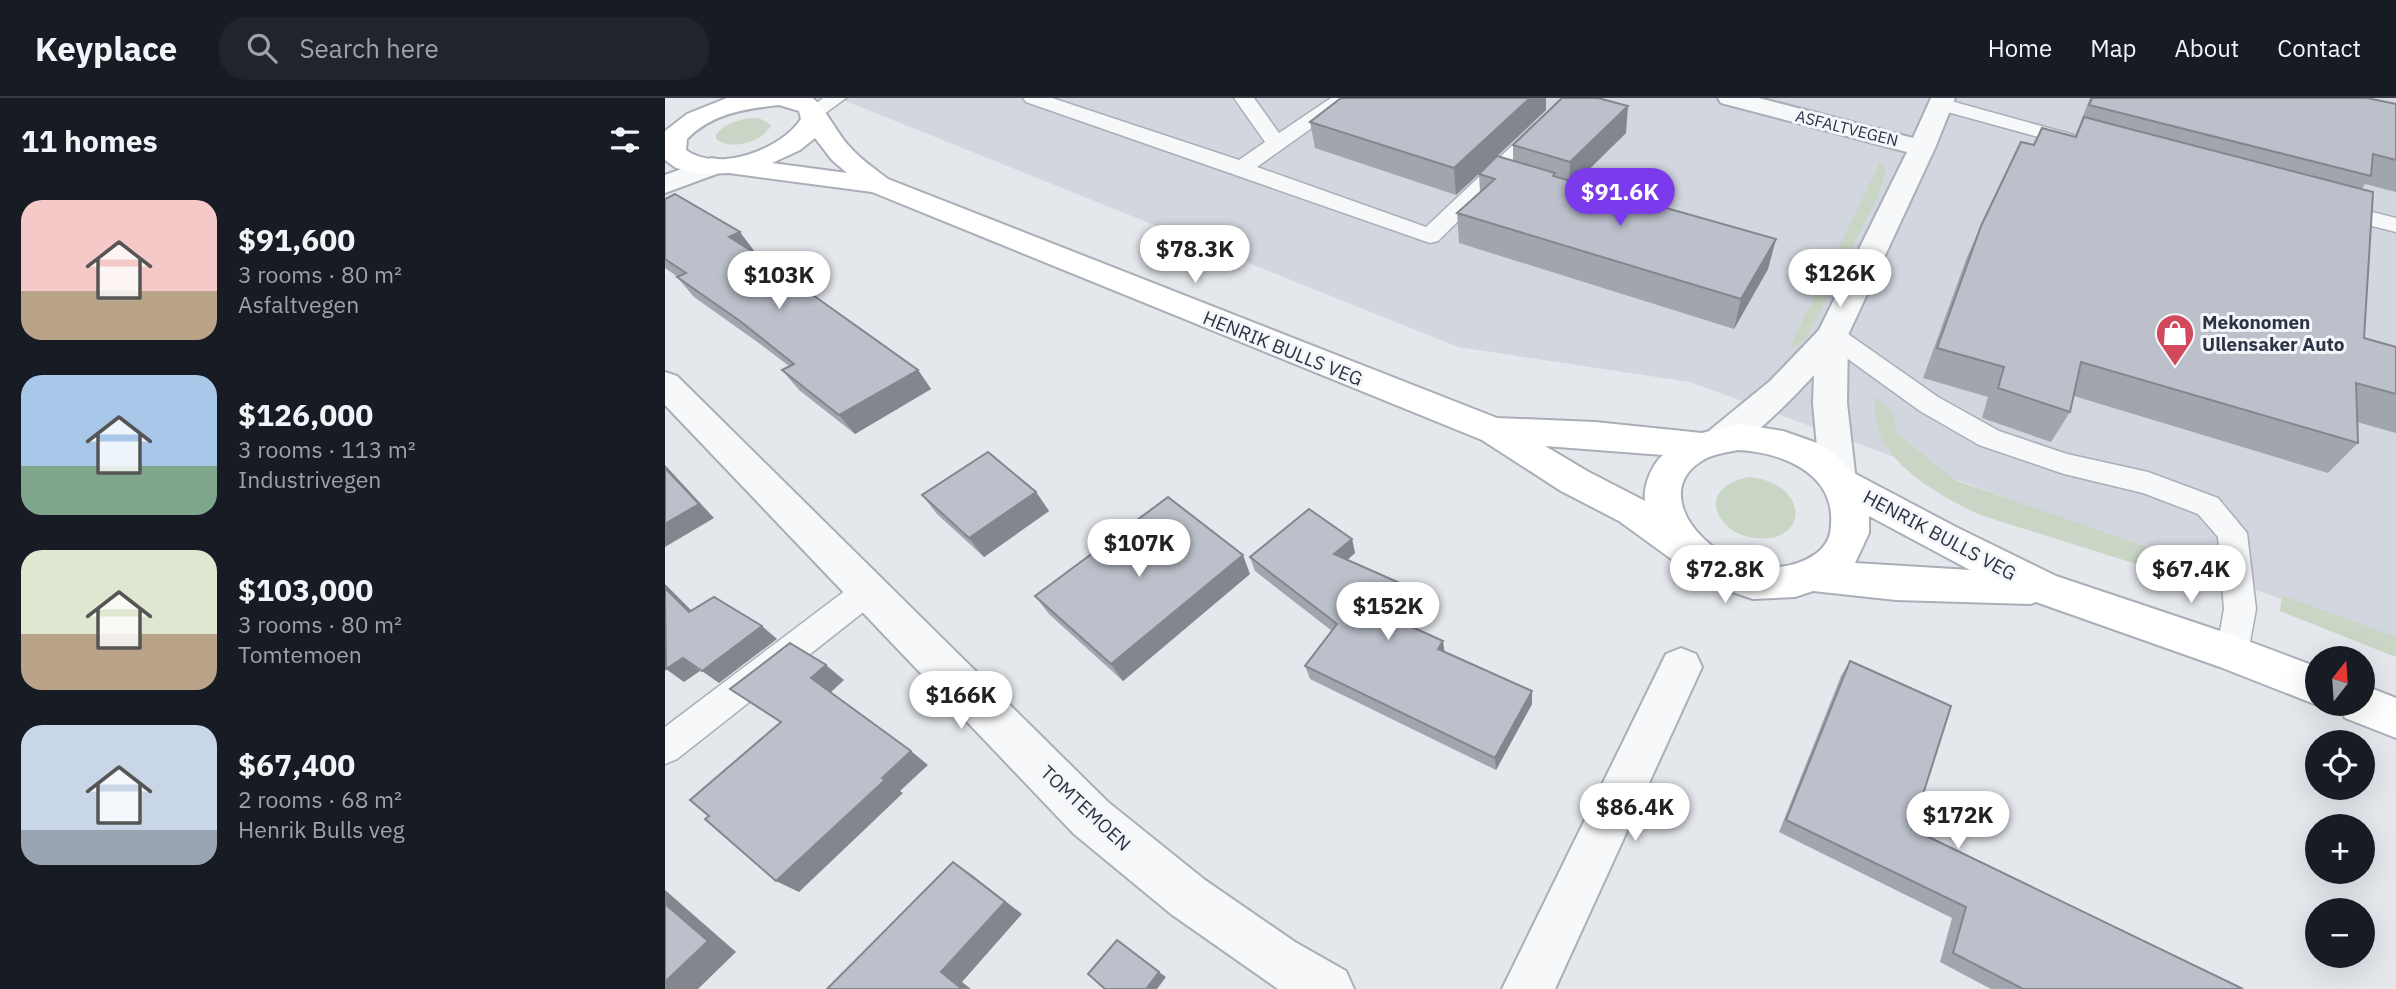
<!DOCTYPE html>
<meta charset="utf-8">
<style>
body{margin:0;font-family:"IBM Plex Sans",sans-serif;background:#20242c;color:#f1f3f6;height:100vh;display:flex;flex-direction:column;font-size:26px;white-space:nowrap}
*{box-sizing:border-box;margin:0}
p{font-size:23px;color:#9ea1a6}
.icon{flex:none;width:38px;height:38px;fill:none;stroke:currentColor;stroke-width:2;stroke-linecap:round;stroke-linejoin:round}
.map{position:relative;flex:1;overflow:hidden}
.sheet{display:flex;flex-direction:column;background:#171b24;width:665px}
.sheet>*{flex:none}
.needle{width:46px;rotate:17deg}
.tools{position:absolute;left:1640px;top:548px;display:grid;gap:14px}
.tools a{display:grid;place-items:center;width:70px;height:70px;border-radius:50%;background:#171b24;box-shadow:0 7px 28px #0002;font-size:35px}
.price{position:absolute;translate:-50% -60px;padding:0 16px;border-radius:24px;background:#fff;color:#222;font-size:23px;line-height:46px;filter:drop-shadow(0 2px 4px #0008)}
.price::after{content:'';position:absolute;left:50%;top:42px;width:21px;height:16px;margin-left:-10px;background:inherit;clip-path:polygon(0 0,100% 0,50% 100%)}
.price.selected{background:#7c3aed;color:#fff}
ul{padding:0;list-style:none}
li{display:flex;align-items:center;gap:21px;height:175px;padding:0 21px}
li span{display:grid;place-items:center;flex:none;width:196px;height:140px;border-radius:21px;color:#555}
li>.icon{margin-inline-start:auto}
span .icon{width:84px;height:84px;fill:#fffc;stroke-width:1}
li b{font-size:30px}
h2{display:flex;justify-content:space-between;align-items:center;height:84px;padding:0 21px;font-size:30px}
header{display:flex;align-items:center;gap:42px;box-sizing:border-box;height:98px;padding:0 35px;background:#171b24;border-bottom:2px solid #363941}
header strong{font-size:33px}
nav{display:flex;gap:38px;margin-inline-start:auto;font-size:24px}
.search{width:490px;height:63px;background:#20242c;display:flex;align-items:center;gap:18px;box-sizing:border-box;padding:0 24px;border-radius:28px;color:#9ea1a6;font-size:26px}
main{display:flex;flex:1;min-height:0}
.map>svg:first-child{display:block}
.built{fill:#d2d6de}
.green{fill:#c9d6c5}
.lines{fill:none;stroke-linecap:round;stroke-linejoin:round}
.lane-casing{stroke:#a9aeb7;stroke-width:3}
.street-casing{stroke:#a9aeb7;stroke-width:4}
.secondary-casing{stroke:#a9aeb7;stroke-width:4}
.lane{fill:#f7f8fa;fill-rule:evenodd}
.street{fill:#f7f8fa;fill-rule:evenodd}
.secondary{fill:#fff;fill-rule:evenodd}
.wall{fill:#a1a5ae}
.shaded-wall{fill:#83868d}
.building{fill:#bbc0ca;stroke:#83868d;stroke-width:2}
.labels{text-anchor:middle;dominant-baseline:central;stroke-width:6;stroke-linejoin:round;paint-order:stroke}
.far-street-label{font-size:16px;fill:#2b3445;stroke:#f4f6f9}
.poi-label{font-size:19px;font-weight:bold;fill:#2b3445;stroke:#f4f6f9;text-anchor:start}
.street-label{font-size:19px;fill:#2b3445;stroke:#f4f6f9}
</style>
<header>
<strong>Keyplace</strong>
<div class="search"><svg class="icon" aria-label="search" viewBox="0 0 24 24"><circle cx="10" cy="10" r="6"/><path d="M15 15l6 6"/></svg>Search here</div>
<nav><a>Home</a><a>Map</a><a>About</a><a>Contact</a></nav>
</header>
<main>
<section class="sheet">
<h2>11 homes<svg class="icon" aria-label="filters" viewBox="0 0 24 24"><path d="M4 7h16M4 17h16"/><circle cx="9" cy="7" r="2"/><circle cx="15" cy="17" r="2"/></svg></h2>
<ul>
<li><span style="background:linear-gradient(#f6c9c9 65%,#b9a48a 0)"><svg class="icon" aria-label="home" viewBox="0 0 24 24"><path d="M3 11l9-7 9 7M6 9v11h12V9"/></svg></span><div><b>$91,600</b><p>3 rooms · 80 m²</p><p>Asfaltvegen</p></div></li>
<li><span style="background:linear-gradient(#a9c7e8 65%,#7fa58c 0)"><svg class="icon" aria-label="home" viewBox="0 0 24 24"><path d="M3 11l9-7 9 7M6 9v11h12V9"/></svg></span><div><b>$126,000</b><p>3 rooms · 113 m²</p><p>Industrivegen</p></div></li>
<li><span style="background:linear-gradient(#dfe7d0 60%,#b9a48a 0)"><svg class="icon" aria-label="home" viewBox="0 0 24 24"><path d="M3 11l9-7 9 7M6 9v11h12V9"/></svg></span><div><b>$103,000</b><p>3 rooms · 80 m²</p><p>Tomtemoen</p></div></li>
<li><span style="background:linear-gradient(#c9d6e8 75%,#9aa5b1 0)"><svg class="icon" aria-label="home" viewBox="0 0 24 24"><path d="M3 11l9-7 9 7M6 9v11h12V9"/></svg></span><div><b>$67,400</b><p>2 rooms · 68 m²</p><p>Henrik Bulls veg</p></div></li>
</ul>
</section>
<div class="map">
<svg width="1731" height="891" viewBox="0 0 1731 891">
<rect width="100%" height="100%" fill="#e4e7ec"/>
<!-- built -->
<path class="built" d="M 173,0 L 1731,0 L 1731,543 L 1025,284 L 793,249 Z"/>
<!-- green -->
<g class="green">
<path d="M 94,20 L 106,27 C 99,44 66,53 51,41 L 51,37 C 60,24 78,20 94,20 Z"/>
<path d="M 1215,64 L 1221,72 L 1213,98 L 1141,240 L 1132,248 L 1125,249 Z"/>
<path d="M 1211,298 L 1227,314 L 1232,336 L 1292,383 L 1528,465 L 1538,474 L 1540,483 L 1538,487 L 1315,417 C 1269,395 1200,358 1211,298 Z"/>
<path d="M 1084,379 C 1149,386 1143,451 1084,439 C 1074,437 1063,431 1057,422 C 1040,398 1062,383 1084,379 Z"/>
<path d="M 1617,497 L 1731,539 L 1731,559 L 1615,513 Z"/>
</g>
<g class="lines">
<!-- lane casing -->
<g class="lane-casing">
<g id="lane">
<path d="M 158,0 L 181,0 L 155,19 L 141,19 L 138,15 Z"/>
<path d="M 358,0 L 387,0 L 574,62 L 600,44 L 569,0 L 589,0 L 614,35 L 666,0 L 689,0 L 592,69 L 761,129 L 871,25 L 885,25 L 888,29 L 773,143 L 765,145 L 361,4 Z"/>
<path d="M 1275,0 L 1420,40 L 1423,44 L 1420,48 L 1413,50 L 1268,10 L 1265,6 Z"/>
<path d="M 1668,104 L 1731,120 L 1731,134 L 1660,116 L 1657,111 L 1660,106 Z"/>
<path d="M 1167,229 L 1176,231 L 1273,299 L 1334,333 L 1402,356 L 1483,374 L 1553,400 L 1582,435 L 1591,511 L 1583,555 L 1578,565 L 1567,569 L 1556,565 L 1551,555 L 1559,511 L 1553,439 L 1533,416 L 1478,395 L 1399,376 L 1314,347 L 1255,313 L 1158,243 L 1155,237 L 1158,231 Z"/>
<path d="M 204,479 L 215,483 L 219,492 L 215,501 L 12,661 L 0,666 L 0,629 L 193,483 Z"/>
</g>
</g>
<!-- street casing -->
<g class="street-casing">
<g id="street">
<path d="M 1053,0 L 1094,0 L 1248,40 L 1266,0 L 1290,0 L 1270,50 L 1183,237 L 1182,305 L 1191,383 L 1186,393 L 1173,397 L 1160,393 L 1155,383 L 1148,305 L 1149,277 C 1134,294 1085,344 1066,351 C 1058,354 1053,353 1045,350 L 1039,341 L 1045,332 L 1105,283 L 1154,232 L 1242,54 L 1056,5 Z"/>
<path d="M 47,60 L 57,62 L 60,68 L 57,74 L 0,95 L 0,77 Z"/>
<path d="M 0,274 L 12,278 L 443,704 L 540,782 L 630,844 L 681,873 L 689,891 L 613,891 L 506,816 L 409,736 L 0,307 Z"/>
<path d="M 1016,550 L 1031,556 L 1037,569 L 890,891 L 837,891 L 1001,556 Z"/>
</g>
</g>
<!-- secondary casing -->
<g class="secondary-casing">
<g id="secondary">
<path d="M 62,0 L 147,0 C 157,5 173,37 184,48 C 195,61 210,71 223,81 L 832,320 L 930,324 L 1037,335 L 1073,326 L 1118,333 L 1152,345 L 1171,357 L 1185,373 L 1291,429 L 1391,478 L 1567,537 L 1652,569 L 1652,606 L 1656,606 L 1652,607 L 1555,569 L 1371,504 L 1365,506 L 1231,502 L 1148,493 L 1130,499 L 1088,501 L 1038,484 L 954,423 L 896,393 L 817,342 L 207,94 L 64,75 L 38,76 L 11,70 L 0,62 L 0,33 L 22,16 ZM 114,7 L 134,13 L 136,21 C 116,52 52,75 21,52 L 22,41 C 48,15 80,11 114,7 ZM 150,40 L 167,62 L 182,75 L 107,65 L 135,52 ZM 880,348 L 998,357 C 987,366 978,388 980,403 L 922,373 ZM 1073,352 C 1115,354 1170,374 1166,426 C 1166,439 1161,449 1149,457 C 1076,505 965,399 1042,360 C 1051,356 1063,354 1073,352 ZM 1204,418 L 1305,472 L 1190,465 L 1204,435 Z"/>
<path d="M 1698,587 L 1731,600 L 1731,640 L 1680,620 L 1674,606 L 1698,606 Z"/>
</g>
</g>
<!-- lane -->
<use href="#lane" class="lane"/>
<!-- street -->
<use href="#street" class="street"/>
<!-- secondary -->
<use href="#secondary" class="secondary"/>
</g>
<!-- wall -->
<g class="wall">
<path d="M 676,0 L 881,0 L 881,12 L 832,58 L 848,63 L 848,47 L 961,35 L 911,84 L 1111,141 L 1103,171 L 1069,231 L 794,145 L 792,115 L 815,94 L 814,76 L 791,97 L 650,50 L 645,24 Z"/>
<path d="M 1425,0 L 1702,0 L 1731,6 L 1731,94 L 1700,86 L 1697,91 L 1699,240 L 1731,249 L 1731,335 L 1692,324 L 1693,345 L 1663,375 L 1409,298 L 1405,314 L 1386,344 L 1317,320 L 1323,299 L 1258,280 L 1302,159 L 1316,128 L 1369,47 L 1410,38 Z"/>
<path d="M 0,101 L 90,154 L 89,154 L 135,183 L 141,192 L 253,272 L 266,291 L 190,336 L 134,292 L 117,272 L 124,268 L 91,243 L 29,199 L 12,179 L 13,179 L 0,170 Z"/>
<path d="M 371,394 L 384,413 L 319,459 L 272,416 L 257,397 Z"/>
<path d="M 687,441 L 690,455 L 682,462 L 749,504 L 734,523 L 779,553 L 867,606 L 831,672 L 645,581 L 640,568 L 667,533 L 590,473 L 585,459 Z"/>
<path d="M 585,476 L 458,583 L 384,516 L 370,498 Z"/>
<path d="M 1185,563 L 1247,731 L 1578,891 L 1326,891 L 1275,864 L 1287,820 L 1114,734 L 1176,578 Z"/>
</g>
<!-- shaded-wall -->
<g class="shaded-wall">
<path d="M 865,0 L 881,0 L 881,12 L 791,97 L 789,70 Z"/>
<path d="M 963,8 L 961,35 L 904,91 L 905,64 Z"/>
<path d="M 75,134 L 90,154 L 80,159 L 64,139 Z"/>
<path d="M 1111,141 L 1103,171 L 1069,231 L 1076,201 Z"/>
<path d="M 253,272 L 266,291 L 190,336 L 174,317 Z"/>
<path d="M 0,367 L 49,420 L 0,449 Z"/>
<path d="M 371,394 L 384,413 L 319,459 L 304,440 Z"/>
<path d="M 687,441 L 690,455 L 673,470 L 669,456 Z"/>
<path d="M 578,457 L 585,476 L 458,583 L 446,566 Z"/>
<path d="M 0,486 L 41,527 L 24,514 L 0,490 Z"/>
<path d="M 746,490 L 749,504 L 728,532 L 725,519 Z"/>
<path d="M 97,528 L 112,541 L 54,585 L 37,573 Z"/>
<path d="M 778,543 L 780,557 L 773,551 Z"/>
<path d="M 18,560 L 35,573 L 19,584 L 1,571 Z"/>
<path d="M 161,567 L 179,582 L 165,595 L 146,580 Z"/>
<path d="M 867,593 L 867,606 L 831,672 L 830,660 Z"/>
<path d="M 246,653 L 263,667 L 235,693 L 238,695 L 134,794 L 111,783 Z"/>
<path d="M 288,764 L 307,777 L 357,816 L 297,884 L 306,891 L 297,891 L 276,874 Z"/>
<path d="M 0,792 L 71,854 L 33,891 L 0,891 Z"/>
<path d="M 494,874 L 501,879 L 492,891 L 481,891 Z"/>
</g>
<!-- building -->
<g class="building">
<path d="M 676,0 L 865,0 L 789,70 L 645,24 Z"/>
<path d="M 897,0 L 933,0 L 963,8 L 905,64 L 848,47 Z"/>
<path d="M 1427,0 L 1702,0 L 1731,6 L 1731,62 L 1708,56 L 1706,78 L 1424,7 Z"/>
<path d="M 1419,19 L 1708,94 L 1699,240 L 1731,249 L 1731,296 L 1691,285 L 1693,345 L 1416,264 L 1405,314 L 1333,290 L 1339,269 L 1272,250 L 1316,128 L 1356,44 L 1369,47 L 1377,30 L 1411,39 Z"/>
<path d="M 832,58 L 890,75 L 888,78 L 1111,141 L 1076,201 L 792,115 L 830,81 L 814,76 Z"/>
<path d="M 10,96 L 75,134 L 64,139 L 135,183 L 131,185 L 253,272 L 174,317 L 117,272 L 129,266 L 75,223 L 12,179 L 21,175 L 0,161 L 0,101 Z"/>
<path d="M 323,354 L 371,394 L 304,440 L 257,397 Z"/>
<path d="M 0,370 L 34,406 L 0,426 Z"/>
<path d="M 503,399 L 578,457 L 446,566 L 370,498 Z"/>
<path d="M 644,411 L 687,441 L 669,456 L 746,490 L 725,519 L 778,543 L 773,551 L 867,593 L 830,660 L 640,568 L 672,526 L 585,459 Z"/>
<path d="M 0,490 L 24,514 L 49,499 L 97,528 L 37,573 L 18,560 L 1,571 Z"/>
<path d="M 125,545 L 161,567 L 146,580 L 246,653 L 217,680 L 220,682 L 111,783 L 40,721 L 44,718 L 25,702 L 116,624 L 65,591 Z"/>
<path d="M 1185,563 L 1286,608 L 1247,731 L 1578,891 L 1358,891 L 1288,855 L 1301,809 L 1121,722 Z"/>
<path d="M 288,764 L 340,804 L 276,874 L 297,891 L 162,891 Z"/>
<path d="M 0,806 L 43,843 L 0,884 Z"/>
<path d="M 452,842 L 494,874 L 481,891 L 440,891 L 423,876 Z"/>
</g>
<!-- icons -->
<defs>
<g id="shop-pin" transform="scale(2.0125)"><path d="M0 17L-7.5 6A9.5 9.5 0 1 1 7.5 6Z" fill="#d1495b" stroke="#f4f6f9"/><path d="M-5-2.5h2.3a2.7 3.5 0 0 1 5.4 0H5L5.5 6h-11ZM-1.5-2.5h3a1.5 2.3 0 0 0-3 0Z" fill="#fff"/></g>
</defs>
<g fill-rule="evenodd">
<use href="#shop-pin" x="1510" y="235"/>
</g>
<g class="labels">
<!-- far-street labels -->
<g class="far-street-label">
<text transform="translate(1182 30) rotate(14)">ASFALTVEGEN</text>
</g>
<!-- poi labels -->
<g class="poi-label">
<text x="1537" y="224">Mekonomen<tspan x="1537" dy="22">Ullensaker Auto</tspan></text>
</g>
<!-- street labels -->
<g class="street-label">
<text transform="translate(618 250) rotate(22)">HENRIK BULLS VEG</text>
<text transform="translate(1275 437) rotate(28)">HENRIK BULLS VEG</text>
<text transform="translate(421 710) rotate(43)">TOMTEMOEN</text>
</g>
</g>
</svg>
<div class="tools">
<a><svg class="needle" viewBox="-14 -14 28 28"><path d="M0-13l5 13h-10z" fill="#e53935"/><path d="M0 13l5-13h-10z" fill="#9ea1a6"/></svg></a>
<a><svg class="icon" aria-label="locate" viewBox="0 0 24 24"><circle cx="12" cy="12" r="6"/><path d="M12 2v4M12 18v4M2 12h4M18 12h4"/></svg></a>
<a>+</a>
<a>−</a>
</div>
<b class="price selected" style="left:955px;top:130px">$91.6K</b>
<b class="price" style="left:530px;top:187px">$78.3K</b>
<b class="price" style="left:1175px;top:211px">$126K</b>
<b class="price" style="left:114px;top:213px">$103K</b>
<b class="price" style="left:474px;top:481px">$107K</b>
<b class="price" style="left:1060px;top:507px">$72.8K</b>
<b class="price" style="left:1526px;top:507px">$67.4K</b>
<b class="price" style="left:723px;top:544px">$152K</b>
<b class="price" style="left:296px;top:633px">$166K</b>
<b class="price" style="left:970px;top:745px">$86.4K</b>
<b class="price" style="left:1293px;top:753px">$172K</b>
</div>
</main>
